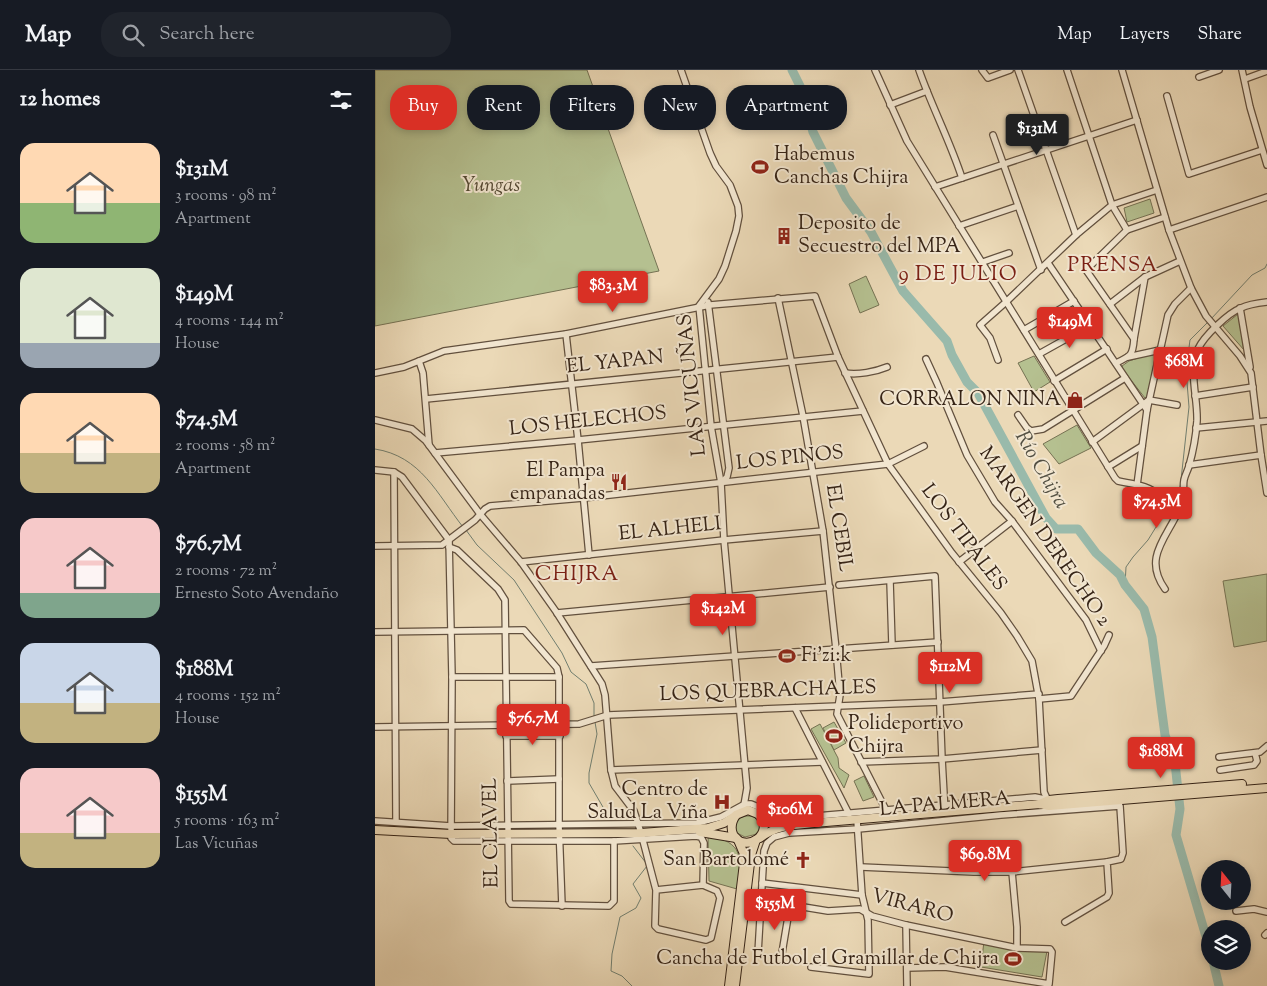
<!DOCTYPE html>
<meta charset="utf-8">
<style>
body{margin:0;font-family:"Sorts Mill Goudy",serif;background:#20242c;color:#f1f3f6;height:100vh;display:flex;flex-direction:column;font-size:19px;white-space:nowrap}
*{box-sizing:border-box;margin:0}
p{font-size:16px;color:#9ea1a6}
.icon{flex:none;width:28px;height:28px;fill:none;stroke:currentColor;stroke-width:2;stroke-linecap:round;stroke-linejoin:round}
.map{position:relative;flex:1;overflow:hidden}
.details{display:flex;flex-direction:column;background:#171b24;width:375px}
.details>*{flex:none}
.hud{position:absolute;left:15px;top:15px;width:475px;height:45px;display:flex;gap:10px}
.needle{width:32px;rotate:342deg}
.fabs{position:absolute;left:826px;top:790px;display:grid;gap:10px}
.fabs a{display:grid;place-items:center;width:50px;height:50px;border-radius:50%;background:#171b24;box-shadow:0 2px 8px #0003;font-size:25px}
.price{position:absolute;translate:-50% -42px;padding:0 11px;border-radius:5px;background:#d93025;color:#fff;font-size:16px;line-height:32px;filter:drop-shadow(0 1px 2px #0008)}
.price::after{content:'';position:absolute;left:50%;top:30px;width:15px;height:11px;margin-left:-8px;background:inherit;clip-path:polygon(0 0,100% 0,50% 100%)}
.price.current{background:#222;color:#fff}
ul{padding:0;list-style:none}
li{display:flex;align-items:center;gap:15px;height:125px;padding:0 20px}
li span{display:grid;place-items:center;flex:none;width:140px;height:100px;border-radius:15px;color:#555}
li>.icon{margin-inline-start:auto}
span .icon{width:60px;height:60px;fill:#fffc;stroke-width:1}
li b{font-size:21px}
h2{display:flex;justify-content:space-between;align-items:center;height:60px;padding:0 20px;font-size:21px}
.tag{padding:0 18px;border-radius:20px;background:#171b24;box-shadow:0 2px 8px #0003;font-size:18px;line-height:45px}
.tag.current{background:#d93025;color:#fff}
header{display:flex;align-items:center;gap:30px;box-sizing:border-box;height:70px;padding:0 25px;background:#171b24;border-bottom:1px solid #363941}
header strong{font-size:24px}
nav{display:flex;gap:28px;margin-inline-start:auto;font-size:18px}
.search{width:350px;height:45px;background:#20242c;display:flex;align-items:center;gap:12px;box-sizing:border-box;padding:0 18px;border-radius:20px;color:#9ea1a6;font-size:19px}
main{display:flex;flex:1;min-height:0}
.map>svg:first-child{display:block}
.green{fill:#b5c090;stroke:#757253}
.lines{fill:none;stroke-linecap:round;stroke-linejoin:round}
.stream{stroke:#717e6f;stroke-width:1}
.river{stroke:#99baab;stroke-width:9}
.minor-casing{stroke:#62503e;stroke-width:8}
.major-casing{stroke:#352316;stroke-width:10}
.minor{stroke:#f2e6d0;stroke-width:5.5}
.major{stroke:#ebd9b7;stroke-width:8}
.labels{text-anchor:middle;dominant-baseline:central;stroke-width:4;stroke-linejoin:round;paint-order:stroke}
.poi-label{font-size:20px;fill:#352316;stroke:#f2e6d0;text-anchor:end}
.park-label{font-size:20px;font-style:italic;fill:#554a34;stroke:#f2e6d0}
.street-label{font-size:20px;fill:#352316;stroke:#f2e6d0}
.neighbourhood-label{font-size:21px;letter-spacing:1px;fill:#7a1f14;stroke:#f2e6d0}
.water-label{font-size:21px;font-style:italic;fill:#535043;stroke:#f2e6d0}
</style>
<header>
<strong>Map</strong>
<div class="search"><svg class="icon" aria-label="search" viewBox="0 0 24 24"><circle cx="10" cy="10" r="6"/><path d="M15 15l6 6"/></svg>Search here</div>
<nav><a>Map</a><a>Layers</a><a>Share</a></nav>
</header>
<main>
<section class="details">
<h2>12 homes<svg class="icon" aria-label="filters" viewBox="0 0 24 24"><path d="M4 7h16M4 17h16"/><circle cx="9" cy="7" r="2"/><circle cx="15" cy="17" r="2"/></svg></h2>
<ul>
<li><span style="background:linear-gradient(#ffd9b3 60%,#8fb573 0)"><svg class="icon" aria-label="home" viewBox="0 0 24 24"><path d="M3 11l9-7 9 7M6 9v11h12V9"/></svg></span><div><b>$131M</b><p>3 rooms · 98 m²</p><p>Apartment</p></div></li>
<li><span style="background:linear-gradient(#dfe7d0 75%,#9aa5b1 0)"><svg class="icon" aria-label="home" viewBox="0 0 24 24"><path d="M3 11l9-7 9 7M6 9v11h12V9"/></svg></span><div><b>$149M</b><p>4 rooms · 144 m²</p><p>House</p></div></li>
<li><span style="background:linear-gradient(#ffd9b3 60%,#c2b280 0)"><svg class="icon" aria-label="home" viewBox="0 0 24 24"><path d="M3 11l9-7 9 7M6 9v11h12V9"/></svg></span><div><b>$74.5M</b><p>2 rooms · 58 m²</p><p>Apartment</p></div></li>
<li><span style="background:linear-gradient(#f6c9c9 75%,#7fa58c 0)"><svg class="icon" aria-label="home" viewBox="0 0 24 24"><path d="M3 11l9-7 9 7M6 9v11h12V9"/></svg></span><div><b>$76.7M</b><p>2 rooms · 72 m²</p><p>Ernesto Soto Avendaño</p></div></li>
<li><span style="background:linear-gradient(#c9d6e8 60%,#c2b280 0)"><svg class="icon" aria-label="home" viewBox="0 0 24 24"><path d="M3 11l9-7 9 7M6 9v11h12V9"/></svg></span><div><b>$188M</b><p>4 rooms · 152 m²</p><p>House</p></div></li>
<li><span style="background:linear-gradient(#f6c9c9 65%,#c2b280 0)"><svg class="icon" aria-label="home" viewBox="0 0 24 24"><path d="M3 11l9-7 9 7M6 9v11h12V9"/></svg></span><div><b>$155M</b><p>5 rooms · 163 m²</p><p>Las Vicuñas</p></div></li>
</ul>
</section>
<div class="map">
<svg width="892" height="916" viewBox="0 0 892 916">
<rect width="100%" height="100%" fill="#ebd9b7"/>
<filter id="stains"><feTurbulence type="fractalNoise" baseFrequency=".004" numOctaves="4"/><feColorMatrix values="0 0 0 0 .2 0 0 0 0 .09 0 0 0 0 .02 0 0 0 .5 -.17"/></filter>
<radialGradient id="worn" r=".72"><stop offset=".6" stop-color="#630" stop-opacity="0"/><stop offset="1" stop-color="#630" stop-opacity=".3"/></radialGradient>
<!-- green -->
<g class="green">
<path d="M 0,0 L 212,0 L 284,201 L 0,256 Z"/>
<path d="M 775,129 L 779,143 L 752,152 L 749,138 Z"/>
<path d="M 491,206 L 504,235 L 485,243 L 474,214 Z"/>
<path d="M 863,244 L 869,280 L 848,256 Z"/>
<path d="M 781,282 L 773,326 L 770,328 L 748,300 L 747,296 L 754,291 Z"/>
<path d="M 659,286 L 675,312 L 659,322 L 643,293 Z"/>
<path d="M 702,355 L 716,378 L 684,394 L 668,374 Z"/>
<path d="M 892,504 L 892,571 L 859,577 L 848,511 Z"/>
<path d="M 459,652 L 471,673 L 459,680 L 448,658 Z"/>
<path d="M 445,654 L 463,688 L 464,698 L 474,705 L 469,718 L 436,659 Z"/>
<path d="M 489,706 L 499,727 L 488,731 L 479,711 Z"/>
<path d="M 370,746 L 377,746 L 384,750 L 386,759 L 382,764 L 370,767 L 360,762 L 360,754 L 365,748 Z"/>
<path d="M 333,765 C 369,773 367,787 362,819 L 334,811 Z"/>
<path d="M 609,871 L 672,881 L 667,907 L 606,897 Z"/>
</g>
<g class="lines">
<!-- stream -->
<g class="stream">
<path d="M 836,249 L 877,205 L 890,198 L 892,194"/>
<path d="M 0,379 C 46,386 62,424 88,457"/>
<path d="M 91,460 L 102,475 L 139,510 L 187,583 L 196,602 L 211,614 L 219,633 L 219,646"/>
<path d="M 750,515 L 751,497 L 758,487 L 773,470 L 789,444 L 801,435 L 804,428 L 814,337 L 811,300 L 815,270 L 833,252"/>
<path d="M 220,652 L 222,664 L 214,703 L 214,713 L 232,744 L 246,750"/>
<path d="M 258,776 L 271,793"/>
<path d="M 257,916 L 247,906 L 236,901 L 237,884 L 245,847 L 261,838 L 266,828 L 258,814 L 272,796"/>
</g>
<!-- river -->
<g class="river">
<path d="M 417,0 L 426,18 L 438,62 L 471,128 L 496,162 L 528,221 L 572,271 L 577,285 L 592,312 L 603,323 L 671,448 L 681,459 L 703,459 L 721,483 L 745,505 L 750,515 L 769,539 L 777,567 L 790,665 L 800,693 L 805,739 L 801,765 L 835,880"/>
<path d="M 838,891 L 844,916"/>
</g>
<!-- minor casing -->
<g class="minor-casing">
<g id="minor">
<path d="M 306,0 L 335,83 L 341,96 L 355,115 L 363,136 L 364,146 L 361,161 L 350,196 L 344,209 L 324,236 L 336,356 L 346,413 L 349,470 L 372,718 L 368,741"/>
<path d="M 500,0 L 532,71 L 740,408 L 743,411 C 756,414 775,415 784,426"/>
<path d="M 544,0 C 557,37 575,71 587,108"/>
<path d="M 607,0 L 613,8 L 635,0"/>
<path d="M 643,0 L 701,165"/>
<path d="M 692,0 L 737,135 L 752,160"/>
<path d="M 747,0 L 794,160 L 816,218 L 831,246 L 865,286 L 876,303 L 886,385 L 892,423"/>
<path d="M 867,0 L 875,37 L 892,95"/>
<path d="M 824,7 L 844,0"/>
<path d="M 870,9 L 892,1"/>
<path d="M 792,26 L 814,104 L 887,80"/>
<path d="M 515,35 L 552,21"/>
<path d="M 618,65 L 666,200"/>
<path d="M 560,117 L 762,50"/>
<path d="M 584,156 L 643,136"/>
<path d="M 794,160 L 892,127"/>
<path d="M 608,192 L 634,183"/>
<path d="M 673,193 L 772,340"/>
<path d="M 770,207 L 759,269 L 711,200 L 752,160 L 790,147"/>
<path d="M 403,228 L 428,346 L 448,461 L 461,579 L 465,625 L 462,644 L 511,740 L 513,748"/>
<path d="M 333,232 L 354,398 L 352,407 L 346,413"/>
<path d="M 735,234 L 770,207 L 805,191"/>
<path d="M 865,238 L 875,297"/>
<path d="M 649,260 L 699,231"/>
<path d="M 191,264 L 203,370 L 214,485"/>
<path d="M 664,284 L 716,255"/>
<path d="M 753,287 L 785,280"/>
<path d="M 551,289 L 562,313 L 592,385 L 620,432 L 637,451 L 711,550 L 726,581"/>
<path d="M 623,290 L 615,268 L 605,255 L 631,232 L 701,165 L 737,135 L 782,120"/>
<path d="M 44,291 L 48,303 L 54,375"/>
<path d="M 741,293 C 756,286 758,285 759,269"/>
<path d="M 0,303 L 29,297 L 69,281 L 191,264 L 335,235 L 440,226 L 463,287 L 513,394 L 577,483 L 626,543 L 642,566 L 657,591 L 664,629 L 669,722 L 674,733"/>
<path d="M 470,303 C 483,305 500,302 512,297"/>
<path d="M 679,311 L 732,279"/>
<path d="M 820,326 L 878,317"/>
<path d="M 51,329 L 463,287"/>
<path d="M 643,345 L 652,358 L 656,361 L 668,359 L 750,308"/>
<path d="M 0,350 L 37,359 L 51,371 L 105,444 L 146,492 L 182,543 L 227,614 L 230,625 L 236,700 L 240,716 L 259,741 L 266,763 L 281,820 L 280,856 L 283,859 L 331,870 L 336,868 L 345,828 L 342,821 L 328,815 L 281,820"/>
<path d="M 821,358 L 892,351"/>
<path d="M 717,372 L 774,330 L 802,335"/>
<path d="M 60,383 L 203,370 L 488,341"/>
<path d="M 814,395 L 886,385"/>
<path d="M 733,397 L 767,376"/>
<path d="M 0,400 L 19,402 L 27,407 L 74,470 L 77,607 L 76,768 L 79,771 L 239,771 L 321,766 L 326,767 L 329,773 L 328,815"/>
<path d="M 19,402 L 21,752"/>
<path d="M 762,415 L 772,340 L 793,245 L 800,234 L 816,218"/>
<path d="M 0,476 L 67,475 L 100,450 L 110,439 L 115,436 L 208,428 L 513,394 L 549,376"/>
<path d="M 74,477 L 82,480 L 123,519 L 130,530 L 134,831 L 136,834 L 234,836 L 239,831 L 239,771"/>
<path d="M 146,492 L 349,470 L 448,461"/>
<path d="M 584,492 L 637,451"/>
<path d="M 515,511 L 517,575"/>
<path d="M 464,515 L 560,506 L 567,689 L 570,742"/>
<path d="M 790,519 C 763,482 803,460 808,425 C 809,420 808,415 809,410 C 810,405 813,400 814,396 C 818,382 821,365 822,351 C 823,328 813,301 823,279 C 829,266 853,243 866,238 C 874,234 883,233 892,232"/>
<path d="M 182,543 L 455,517"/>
<path d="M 0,562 L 149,560 L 182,598 L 184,607 L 184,755 L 187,836"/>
<path d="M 216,596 L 563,572"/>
<path d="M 77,607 L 184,607"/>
<path d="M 664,629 L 696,626 L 729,576 L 734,565"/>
<path d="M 420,638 L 474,744"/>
<path d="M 0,657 L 204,654 L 233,645 L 565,632 L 664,624"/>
<path d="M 131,666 L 185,666"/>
<path d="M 844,687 L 885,682 L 892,676"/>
<path d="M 486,692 L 567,689 L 667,680"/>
<path d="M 236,700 L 447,692"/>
<path d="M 845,700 L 879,695 L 882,691 L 880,683"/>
<path d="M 132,711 L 184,709"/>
<path d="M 370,734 L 376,734 L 401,744 L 430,747 L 660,727 L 674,730"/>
<path d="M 0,751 L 76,756 L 322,753 L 346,747 L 370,734"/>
<path d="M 486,797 L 599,802 L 637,802 L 732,792"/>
<path d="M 637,802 L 642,857 L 642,878"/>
<path d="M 387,813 L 487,825"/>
<path d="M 386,830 L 453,841 L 485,839 L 497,846 L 531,855 L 642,878 L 675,879 L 677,882 L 674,914 L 570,897 L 532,898"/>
<path d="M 861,841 L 879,839 L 892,842"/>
<path d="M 531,855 L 532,916"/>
<path d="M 890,865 L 892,863"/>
<path d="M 383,883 L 389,781 L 392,773 L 399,767 L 414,763 L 483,759 L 626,745 L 745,736 L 748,783 L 746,789 L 732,792 L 734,823 L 732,827 L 690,852"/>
<path d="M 406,889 L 415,835"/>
<path d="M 436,897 L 494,904 L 493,850 L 487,825 L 482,750"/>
</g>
</g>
<!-- major casing -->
<g class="major-casing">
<g id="major">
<path d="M 665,734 L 674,730 L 683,729 L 867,714"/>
<path d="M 361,745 C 357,751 355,757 358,764 C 369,785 402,764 383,744"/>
<path d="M 0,760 L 76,764 L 266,763 L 333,758 L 349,753 L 363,744 L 373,740 L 393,748 L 416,752"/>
<path d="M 325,762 L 361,768"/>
<path d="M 385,768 C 401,755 419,755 439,753 L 665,734 L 674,736 L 892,718"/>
<path d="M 354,916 L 369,793 L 369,784 L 363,770"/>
<path d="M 360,916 L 376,785 L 381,770"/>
</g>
</g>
<!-- minor -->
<use href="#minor" class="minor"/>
<!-- major -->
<use href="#major" class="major"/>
</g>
<!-- icons -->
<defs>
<g id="stadium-bare" transform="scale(1.35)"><path d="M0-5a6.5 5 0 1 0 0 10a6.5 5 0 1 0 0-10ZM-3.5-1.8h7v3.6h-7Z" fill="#8f2418" stroke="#f2e6d0" stroke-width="2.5" paint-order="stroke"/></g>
<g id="building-bare" transform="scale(1.35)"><path d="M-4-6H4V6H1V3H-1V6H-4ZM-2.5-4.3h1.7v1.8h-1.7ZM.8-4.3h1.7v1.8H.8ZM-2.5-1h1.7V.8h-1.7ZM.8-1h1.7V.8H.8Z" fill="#8f2418" stroke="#f2e6d0" stroke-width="2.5" paint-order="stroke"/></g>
<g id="shop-bare" transform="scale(1.35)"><path d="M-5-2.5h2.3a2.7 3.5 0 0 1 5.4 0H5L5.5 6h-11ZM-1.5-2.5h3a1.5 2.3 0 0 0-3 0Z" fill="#8f2418" stroke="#f2e6d0" stroke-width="2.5" paint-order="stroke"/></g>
<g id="restaurant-bare" transform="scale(1.35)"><path d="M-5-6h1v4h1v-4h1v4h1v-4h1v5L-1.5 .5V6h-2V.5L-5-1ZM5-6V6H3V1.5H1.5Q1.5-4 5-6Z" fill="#8f2418" stroke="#f2e6d0" stroke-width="2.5" paint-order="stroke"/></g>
<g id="hospital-bare" transform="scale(1.35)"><path d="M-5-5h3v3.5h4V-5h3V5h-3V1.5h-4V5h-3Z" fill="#8f2418" stroke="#f2e6d0" stroke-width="2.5" paint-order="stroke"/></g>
<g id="church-bare" transform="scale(1.35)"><path d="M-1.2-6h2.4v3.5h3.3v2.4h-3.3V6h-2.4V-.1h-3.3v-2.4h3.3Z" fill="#8f2418" stroke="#f2e6d0" stroke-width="2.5" paint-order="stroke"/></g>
</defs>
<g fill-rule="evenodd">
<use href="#stadium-bare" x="385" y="97"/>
<use href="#building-bare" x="409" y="166"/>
<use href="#shop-bare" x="700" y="330"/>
<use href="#restaurant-bare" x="244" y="412"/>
<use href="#stadium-bare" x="412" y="586"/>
<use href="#stadium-bare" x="459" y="666"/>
<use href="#hospital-bare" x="347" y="732"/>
<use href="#church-bare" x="428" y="790"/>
<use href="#stadium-bare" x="638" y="889"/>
</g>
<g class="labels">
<!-- poi labels -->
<g class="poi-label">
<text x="399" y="85" text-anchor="start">Habemus<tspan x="399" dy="23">Canchas Chijra</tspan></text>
<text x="423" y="154" text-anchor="start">Deposito de<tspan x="423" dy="23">Secuestro del MPA</tspan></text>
<text x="686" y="330">CORRALON NINA</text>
<text x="230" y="401">El Pampa<tspan x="230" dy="23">empanadas</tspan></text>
<text x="426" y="586" text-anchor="start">Fi'zi:k</text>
<text x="473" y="654" text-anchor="start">Polideportivo<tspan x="473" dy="23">Chijra</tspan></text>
<text x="333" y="720">Centro de<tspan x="333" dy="23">Salud La Viña</tspan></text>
<text x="414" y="790">San Bartolomé</text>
<text x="624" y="889">Cancha de Futbol el Gramillar de Chijra</text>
</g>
<!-- park labels -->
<g class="park-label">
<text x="116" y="116">Yungas</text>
</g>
<!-- street labels -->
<g class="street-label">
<text transform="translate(240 293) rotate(-6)">EL YAPAN</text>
<text transform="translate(318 315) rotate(-96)">LAS VICUÑAS</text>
<text transform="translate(213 352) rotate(-6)">LOS HELECHOS</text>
<text transform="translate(415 389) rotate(-6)">LOS PINOS</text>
<text transform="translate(463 458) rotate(81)">EL CEBIL</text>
<text transform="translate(295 460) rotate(-6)">EL ALHELI</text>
<text transform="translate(669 467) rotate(55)">MARGEN DERECHO 2</text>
<text transform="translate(588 468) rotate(53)">LOS TIPALES</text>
<text transform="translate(393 622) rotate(-2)">LOS QUEBRACHALES</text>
<text transform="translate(570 735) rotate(-5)">LA PALMERA</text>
<text transform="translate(117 763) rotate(-91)">EL CLAVEL</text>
<text transform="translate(537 837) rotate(15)">VIRARO</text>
</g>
<!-- neighbourhood labels -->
<g class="neighbourhood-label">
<text x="738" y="196">PRENSA</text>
<text x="583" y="205">9 DE JULIO</text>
<text x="202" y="505">CHIJRA</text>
</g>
<!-- water labels -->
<g class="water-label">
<text transform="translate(666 400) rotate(60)">Río Chijra</text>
</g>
</g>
<rect width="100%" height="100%" filter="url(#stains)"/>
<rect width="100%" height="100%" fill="url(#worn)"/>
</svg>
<div class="fabs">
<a><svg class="needle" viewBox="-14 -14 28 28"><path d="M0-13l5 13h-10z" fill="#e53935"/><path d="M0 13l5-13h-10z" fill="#9ea1a6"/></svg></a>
<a><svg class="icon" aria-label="layers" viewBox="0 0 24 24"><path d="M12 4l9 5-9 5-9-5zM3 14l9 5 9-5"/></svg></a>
</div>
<b class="price current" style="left:662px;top:86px">$131M</b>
<b class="price" style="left:238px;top:243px">$83.3M</b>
<b class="price" style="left:695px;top:279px">$149M</b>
<b class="price" style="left:809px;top:319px">$68M</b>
<b class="price" style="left:782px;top:459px">$74.5M</b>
<b class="price" style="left:348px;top:566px">$142M</b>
<b class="price" style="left:575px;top:624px">$112M</b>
<b class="price" style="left:158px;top:676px">$76.7M</b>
<b class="price" style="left:786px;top:709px">$188M</b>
<b class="price" style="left:415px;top:767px">$106M</b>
<b class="price" style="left:610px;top:812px">$69.8M</b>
<b class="price" style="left:400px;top:861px">$155M</b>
<div class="hud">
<a class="tag current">Buy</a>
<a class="tag">Rent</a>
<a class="tag">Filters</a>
<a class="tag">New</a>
<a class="tag">Apartment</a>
</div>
</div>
</main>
